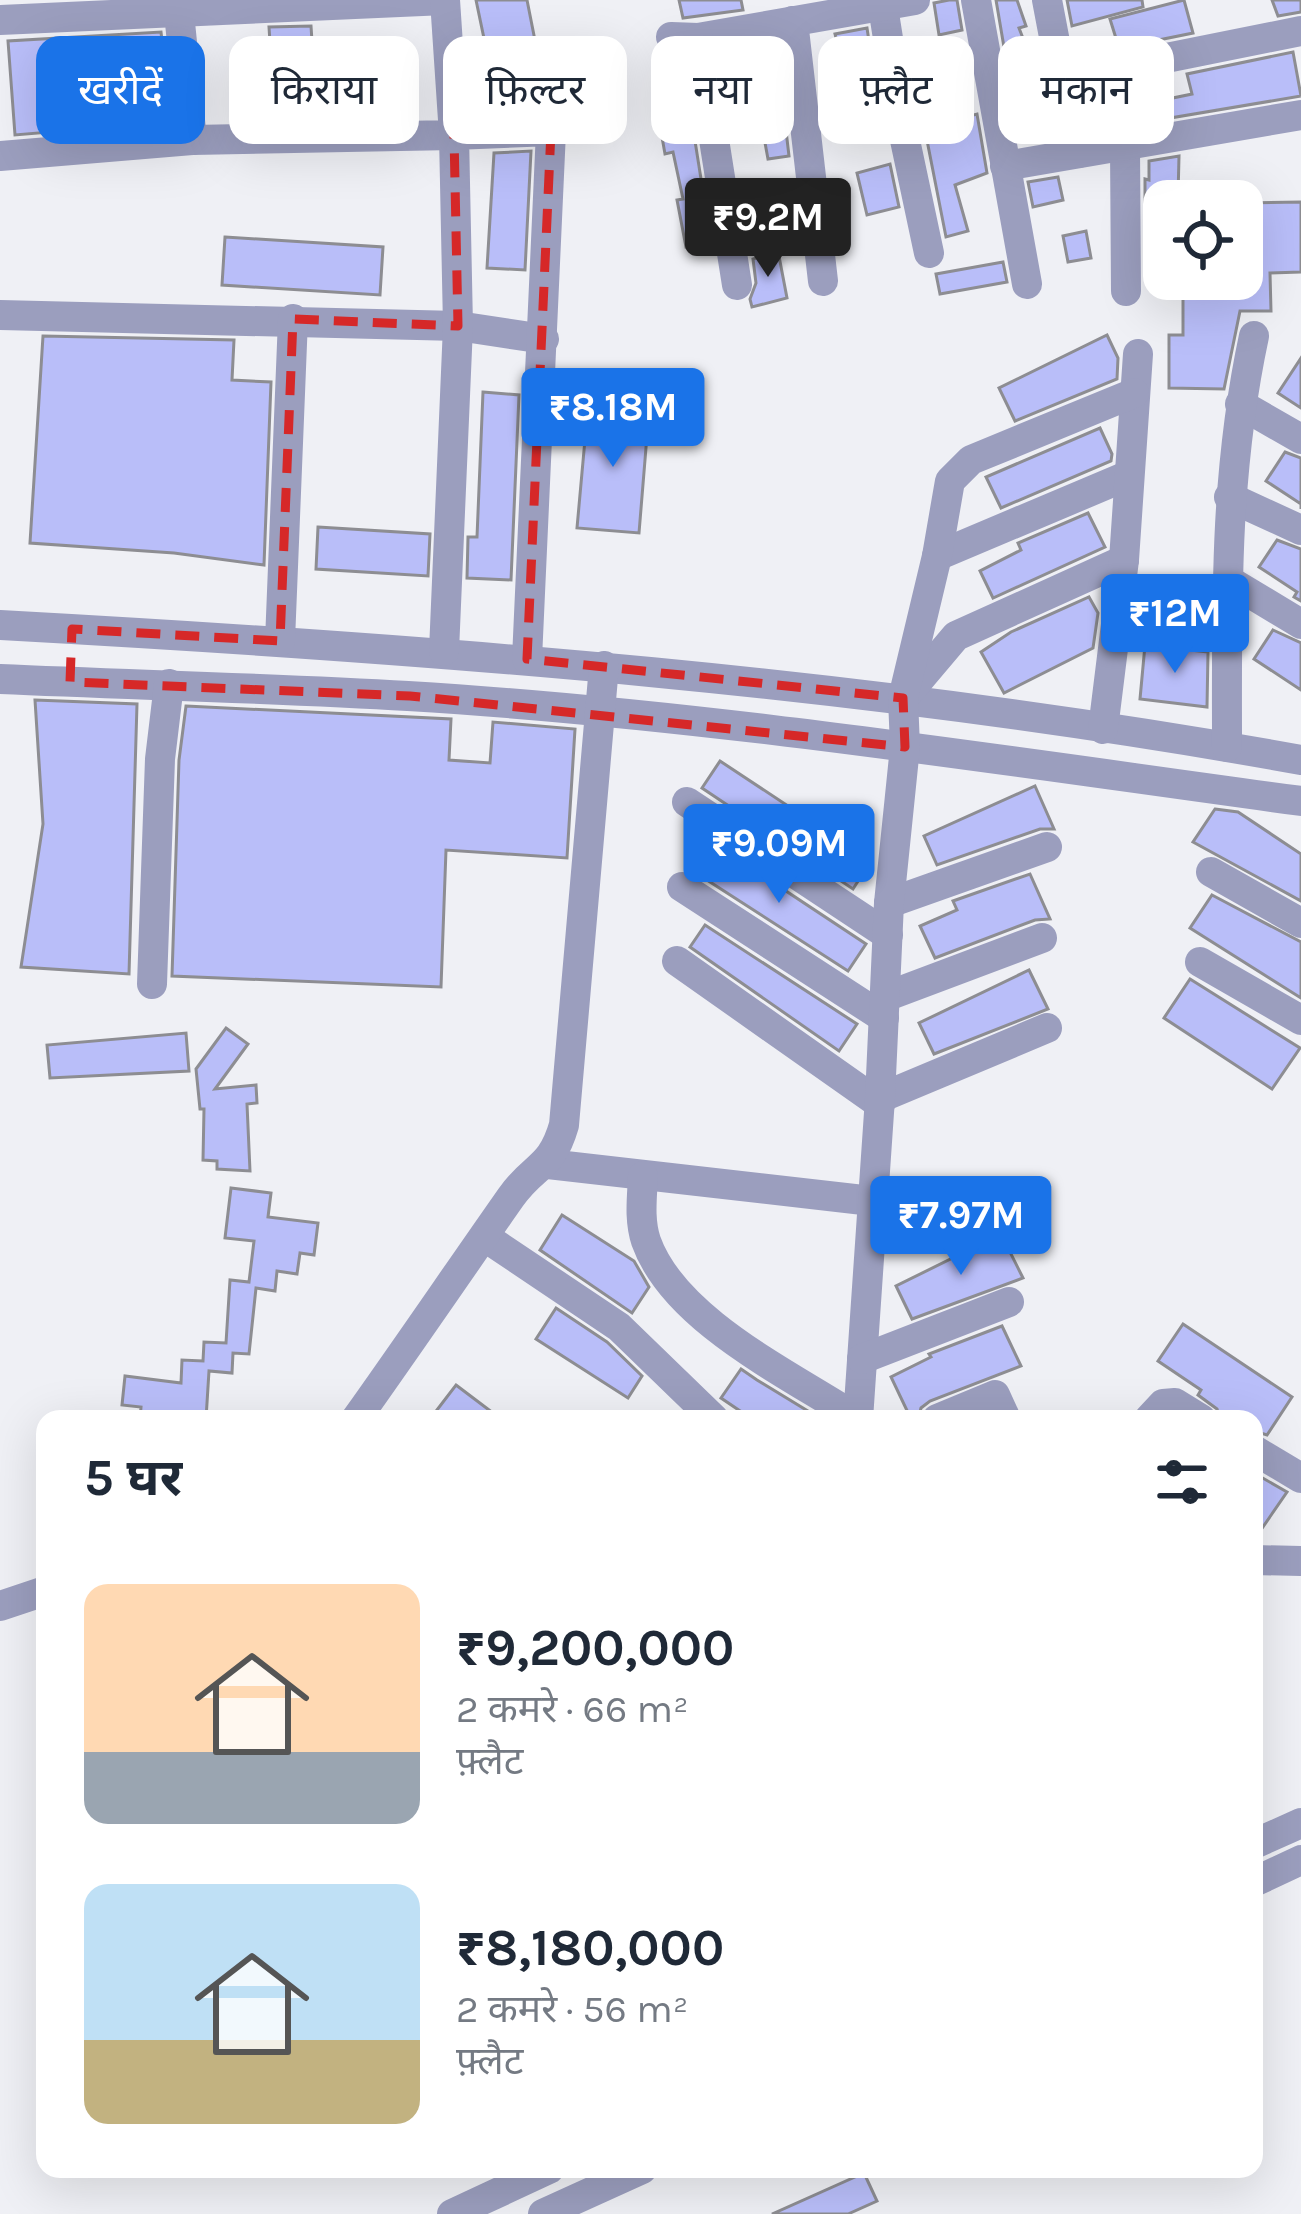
<!DOCTYPE html>
<html lang="hi">
<meta charset="utf-8">
<style>
body{margin:0;font-family:Karla,"Noto Sans Devanagari",sans-serif;background:#f2f2f3;color:#1f2937;height:100vh;display:flex;flex-direction:column;font-size:45px;white-space:nowrap}
*{box-sizing:border-box;margin:0}
p{font-size:39px;color:#747a83}
.icon{flex:none;width:66px;height:66px;fill:none;stroke:currentColor;stroke-width:2;stroke-linecap:round;stroke-linejoin:round}
.map{position:relative;flex:1;overflow:hidden}
.panel{position:absolute;left:36px;top:1410px;width:1227px;height:768px;display:flex;flex-direction:column;background:#fff;border-radius:24px;box-shadow:0 12px 48px #0002}
.panel>*{flex:none}
.banner{position:absolute;left:36px;top:36px;width:1230px;height:108px;display:flex;gap:24px}
.buttons{position:absolute;left:1143px;top:180px;display:grid;gap:24px}
.buttons a{display:grid;place-items:center;width:120px;height:120px;border-radius:24px;background:#fff;box-shadow:0 12px 48px #0002;font-size:60px}
.price{position:absolute;translate:-50% -102px;padding:0 27px;border-radius:12px;background:#1a73e8;color:#fff;font-size:39px;line-height:78px;filter:drop-shadow(0 3px 6px #0008)}
.price::after{content:'';position:absolute;left:50%;top:72px;width:36px;height:27px;margin-left:-18px;background:inherit;clip-path:polygon(0 0,100% 0,50% 100%)}
.price.active{background:#222;color:#fff}
ul{padding:0;list-style:none}
li{display:flex;align-items:center;gap:36px;height:300px;padding:0 48px}
li span{display:grid;place-items:center;flex:none;width:336px;height:240px;border-radius:24px;color:#555}
li>.icon{margin-inline-start:auto}
span .icon{width:144px;height:144px;fill:#fffc;stroke-width:1}
li b{font-size:51px}
h2{display:flex;justify-content:space-between;align-items:center;height:144px;padding:0 48px;font-size:51px}
.tag{padding:0 42px;border-radius:24px;background:#fff;box-shadow:0 12px 48px #0002;font-size:42px;line-height:108px}
.tag.active{background:#1a73e8;color:#fff}
.map>svg:first-child{display:block}
.building{fill:#b9bef9;stroke:#8d8d92;stroke-width:3}
.lines{fill:none;stroke-linecap:round;stroke-linejoin:round}
.minor{stroke:#9b9ebe;stroke-width:30}
.marked{fill:none;stroke:#d62828;stroke-width:9;stroke-dasharray:24 15;stroke-linejoin:round}
</style>
<div class="map">
<svg width="1301" height="2214" viewBox="0 0 1301 2214">
<rect width="100%" height="100%" fill="#eff0f5"/>
<!-- building -->
<g class="building">
<path d="M 476,0 L 527,0 L 544,86 L 496,96 Z"/>
<path d="M 679,0 L 741,0 L 743,10 L 683,18 Z"/>
<path d="M 949,0 L 957,0 L 962,30 L 939,35 L 934,3 Z"/>
<path d="M 996,0 L 1017,0 L 1026,26 L 1019,28 L 1026,46 L 1005,53 Z"/>
<path d="M 1067,0 L 1142,0 L 1143,7 L 1072,26 Z"/>
<path d="M 1184,0 L 1193,33 L 1119,48 L 1110,19 Z"/>
<path d="M 1272,0 L 1301,0 L 1301,12 L 1278,16 Z"/>
<path d="M 311,26 L 317,118 L 275,119 L 269,27 Z"/>
<path d="M 867,28 L 874,74 L 847,80 L 835,34 Z"/>
<path d="M 161,32 L 171,122 L 15,135 L 8,41 Z"/>
<path d="M 748,49 L 757,89 L 727,99 L 720,54 Z"/>
<path d="M 1293,52 L 1301,96 L 1099,130 L 1095,114 L 1192,94 L 1187,74 Z"/>
<path d="M 936,62 L 954,120 L 977,114 L 987,173 L 955,185 L 968,231 L 946,237 L 913,69 Z"/>
<path d="M 781,88 L 789,156 L 768,159 L 756,94 Z"/>
<path d="M 689,103 L 711,242 L 686,247 L 677,200 L 683,199 L 673,152 L 665,154 L 657,109 Z"/>
<path d="M 531,151 L 525,270 L 487,268 L 494,153 Z"/>
<path d="M 1179,156 L 1178,197 L 1164,196 L 1164,236 L 1145,235 L 1145,179 L 1149,180 L 1149,161 Z"/>
<path d="M 890,164 L 899,207 L 867,215 L 857,173 Z"/>
<path d="M 1058,177 L 1063,200 L 1033,207 L 1028,182 Z"/>
<path d="M 1301,202 L 1301,272 L 1270,273 L 1271,311 L 1240,311 L 1224,389 L 1169,388 L 1169,335 L 1183,335 L 1183,279 L 1242,279 L 1242,203 Z"/>
<path d="M 1086,231 L 1091,258 L 1068,262 L 1063,236 Z"/>
<path d="M 225,237 L 383,247 L 380,295 L 222,285 Z"/>
<path d="M 778,251 L 787,298 L 752,307 L 750,299 L 756,283 L 753,259 Z"/>
<path d="M 1003,262 L 1007,282 L 940,294 L 936,274 Z"/>
<path d="M 1107,335 L 1118,358 L 1117,379 L 1015,421 L 999,388 Z"/>
<path d="M 43,336 L 234,340 L 232,380 L 271,382 L 264,565 L 174,553 L 30,543 Z"/>
<path d="M 1301,358 L 1301,408 L 1278,393 Z"/>
<path d="M 483,392 L 519,395 L 511,580 L 467,578 L 468,537 L 477,537 Z"/>
<path d="M 588,406 L 649,411 L 639,533 L 577,528 Z"/>
<path d="M 1100,428 L 1112,454 L 1111,461 L 1001,508 L 986,477 Z"/>
<path d="M 1285,452 L 1301,458 L 1301,509 L 1301,504 L 1266,481 Z"/>
<path d="M 1088,513 L 1105,547 L 993,598 L 980,571 L 1021,550 L 1018,543 Z"/>
<path d="M 318,527 L 430,534 L 428,576 L 316,569 Z"/>
<path d="M 1277,540 L 1301,549 L 1301,601 L 1294,597 L 1297,592 L 1259,567 Z"/>
<path d="M 1089,597 L 1098,613 L 1093,648 L 1004,693 L 981,652 L 1011,632 Z"/>
<path d="M 1273,630 L 1301,643 L 1301,690 L 1254,659 Z"/>
<path d="M 1145,645 L 1208,652 L 1207,707 L 1140,699 Z"/>
<path d="M 35,700 L 137,704 L 129,974 L 21,967 L 43,824 Z"/>
<path d="M 186,706 L 451,719 L 449,760 L 490,763 L 493,722 L 575,729 L 567,858 L 446,850 L 441,987 L 172,976 L 179,760 Z"/>
<path d="M 720,761 L 871,861 L 853,889 L 702,788 Z"/>
<path d="M 1035,786 L 1054,829 L 1040,829 L 937,865 L 924,836 Z"/>
<path d="M 1215,809 L 1238,812 L 1301,854 L 1301,901 L 1193,842 Z"/>
<path d="M 712,842 L 866,944 L 848,971 L 693,871 Z"/>
<path d="M 1030,874 L 1050,919 L 1035,920 L 935,958 L 920,926 L 957,910 L 953,901 Z"/>
<path d="M 1212,895 L 1301,942 L 1301,998 L 1190,928 Z"/>
<path d="M 705,925 L 857,1024 L 839,1051 L 690,947 Z"/>
<path d="M 1029,970 L 1048,1009 L 934,1054 L 919,1023 Z"/>
<path d="M 1190,979 L 1300,1048 L 1272,1089 L 1164,1018 Z"/>
<path d="M 226,1028 L 248,1044 L 215,1089 L 256,1085 L 257,1103 L 247,1104 L 250,1171 L 217,1169 L 217,1161 L 203,1160 L 204,1109 L 200,1109 L 196,1069 Z"/>
<path d="M 186,1033 L 189,1071 L 50,1078 L 47,1045 Z"/>
<path d="M 231,1188 L 271,1193 L 268,1217 L 318,1223 L 314,1255 L 300,1253 L 297,1274 L 277,1271 L 275,1291 L 256,1288 L 249,1354 L 233,1353 L 232,1373 L 209,1371 L 206,1419 L 140,1419 L 141,1407 L 122,1405 L 125,1376 L 181,1383 L 182,1360 L 203,1361 L 204,1342 L 226,1343 L 230,1280 L 249,1282 L 254,1241 L 225,1238 Z"/>
<path d="M 562,1215 L 634,1261 L 649,1287 L 632,1313 L 540,1250 Z"/>
<path d="M 1001,1234 L 1023,1278 L 912,1319 L 896,1286 Z"/>
<path d="M 556,1308 L 607,1342 L 642,1376 L 628,1398 L 536,1339 Z"/>
<path d="M 1183,1324 L 1292,1397 L 1267,1435 L 1254,1431 L 1254,1419 L 1220,1419 L 1217,1409 L 1198,1395 L 1201,1390 L 1158,1361 Z"/>
<path d="M 1002,1326 L 1021,1366 L 930,1401 L 921,1408 L 918,1419 L 911,1419 L 891,1377 L 931,1357 L 929,1354 Z"/>
<path d="M 741,1369 L 757,1380 L 821,1419 L 752,1419 L 721,1398 Z"/>
<path d="M 456,1385 L 501,1419 L 430,1419 Z"/>
<path d="M 1254,1473 L 1287,1492 L 1254,1540 Z"/>
<path d="M 864,2173 L 877,2201 L 848,2214 L 772,2214 Z"/>
</g>
<g class="lines">
<!-- minor -->
<g class="minor">
<path d="M 976,0 L 1027,284"/>
<path d="M 1047,0 L 1062,79"/>
<path d="M 883,7 L 902,126 L 929,253"/>
<path d="M 179,13 L 192,140"/>
<path d="M 0,20 L 445,0"/>
<path d="M 793,21 L 823,281"/>
<path d="M 671,37 L 698,38 L 915,0"/>
<path d="M 698,38 L 737,285"/>
<path d="M 1125,147 L 1126,291"/>
<path d="M 1079,153 L 1062,79 L 1301,31"/>
<path d="M 0,156 L 192,140 L 454,135 L 445,0"/>
<path d="M 1005,166 L 1301,115"/>
<path d="M 0,315 L 458,326 L 544,339"/>
<path d="M 1240,404 L 1301,439"/>
<path d="M 1229,497 L 1301,530"/>
<path d="M 937,556 L 1129,475"/>
<path d="M 1228,580 L 1301,624"/>
<path d="M 0,625 C 436,649 871,682 1301,760"/>
<path d="M 280,641 L 293,319"/>
<path d="M 444,651 L 458,326 L 454,135 L 551,131 L 527,659"/>
<path d="M 0,679 C 136,685 272,688 408,696 C 707,714 1005,761 1301,801"/>
<path d="M 907,694 L 956,636 L 1124,560"/>
<path d="M 1103,729 L 1124,560 L 1138,354"/>
<path d="M 1227,747 C 1227,605 1224,476 1254,336"/>
<path d="M 687,802 L 888,935"/>
<path d="M 1211,872 L 1301,923"/>
<path d="M 682,887 L 884,1018"/>
<path d="M 889,903 L 1047,847"/>
<path d="M 677,961 L 880,1104"/>
<path d="M 1200,962 L 1301,1020"/>
<path d="M 152,984 L 160,759 L 169,684"/>
<path d="M 885,997 L 1042,938"/>
<path d="M 880,1098 L 1047,1028"/>
<path d="M 548,1164 L 872,1201"/>
<path d="M 643,1176 C 642,1198 639,1220 646,1241 C 674,1320 789,1374 858,1419 L 880,1098 L 889,903 L 905,747 L 903,698 L 937,556 L 950,481 L 971,460 L 1134,393"/>
<path d="M 485,1237 L 619,1327 L 714,1419"/>
<path d="M 862,1359 L 1009,1302"/>
<path d="M 356,1419 C 408,1346 459,1271 511,1197 C 534,1164 551,1170 564,1125 L 604,666"/>
<path d="M 937,1419 L 995,1395 L 1006,1419"/>
<path d="M 1149,1419 L 1163,1404 L 1175,1403 L 1201,1419"/>
<path d="M 1254,1450 L 1301,1478"/>
<path d="M 1254,1560 L 1301,1561"/>
<path d="M 0,1606 L 45,1591"/>
<path d="M 1254,1844 L 1301,1823"/>
<path d="M 1254,1882 L 1301,1860"/>
<path d="M 452,2214 L 549,2169"/>
<path d="M 543,2214 L 642,2169"/>
</g>
</g>
<!-- marked area -->
<path class="marked" d="M 551,131 L 527,659 L 903,698 L 905,747 L 410,696 L 70,682 L 72,629 L 280,641 L 293,319 L 458,326 L 454,135 Z"/>
</svg>
<div class="buttons">
<a><svg class="icon" aria-label="locate" viewBox="0 0 24 24"><circle cx="12" cy="12" r="6"/><path d="M12 2v4M12 18v4M2 12h4M18 12h4"/></svg></a>
</div>
<b class="price active" style="left:768px;top:280px">₹9.2M</b>
<b class="price" style="left:613px;top:470px">₹8.18M</b>
<b class="price" style="left:1175px;top:676px">₹12M</b>
<b class="price" style="left:779px;top:906px">₹9.09M</b>
<b class="price" style="left:961px;top:1278px">₹7.97M</b>
<div class="banner">
<a class="tag active">खरीदें</a>
<a class="tag">किराया</a>
<a class="tag">फ़िल्टर</a>
<a class="tag">नया</a>
<a class="tag">फ़्लैट</a>
<a class="tag">मकान</a>
</div>
<section class="panel">
<h2>5 घर<svg class="icon" aria-label="filters" viewBox="0 0 24 24"><path d="M4 7h16M4 17h16"/><circle cx="9" cy="7" r="2"/><circle cx="15" cy="17" r="2"/></svg></h2>
<ul>
<li><span style="background:linear-gradient(#ffd9b3 70%,#9aa5b1 0)"><svg class="icon" aria-label="home" viewBox="0 0 24 24"><path d="M3 11l9-7 9 7M6 9v11h12V9"/></svg></span><div><b>₹9,200,000</b><p>2 कमरे · 66 m²</p><p>फ़्लैट</p></div></li>
<li><span style="background:linear-gradient(#bfe0f5 65%,#c2b280 0)"><svg class="icon" aria-label="home" viewBox="0 0 24 24"><path d="M3 11l9-7 9 7M6 9v11h12V9"/></svg></span><div><b>₹8,180,000</b><p>2 कमरे · 56 m²</p><p>फ़्लैट</p></div></li>
</ul>
</section>
</div>
